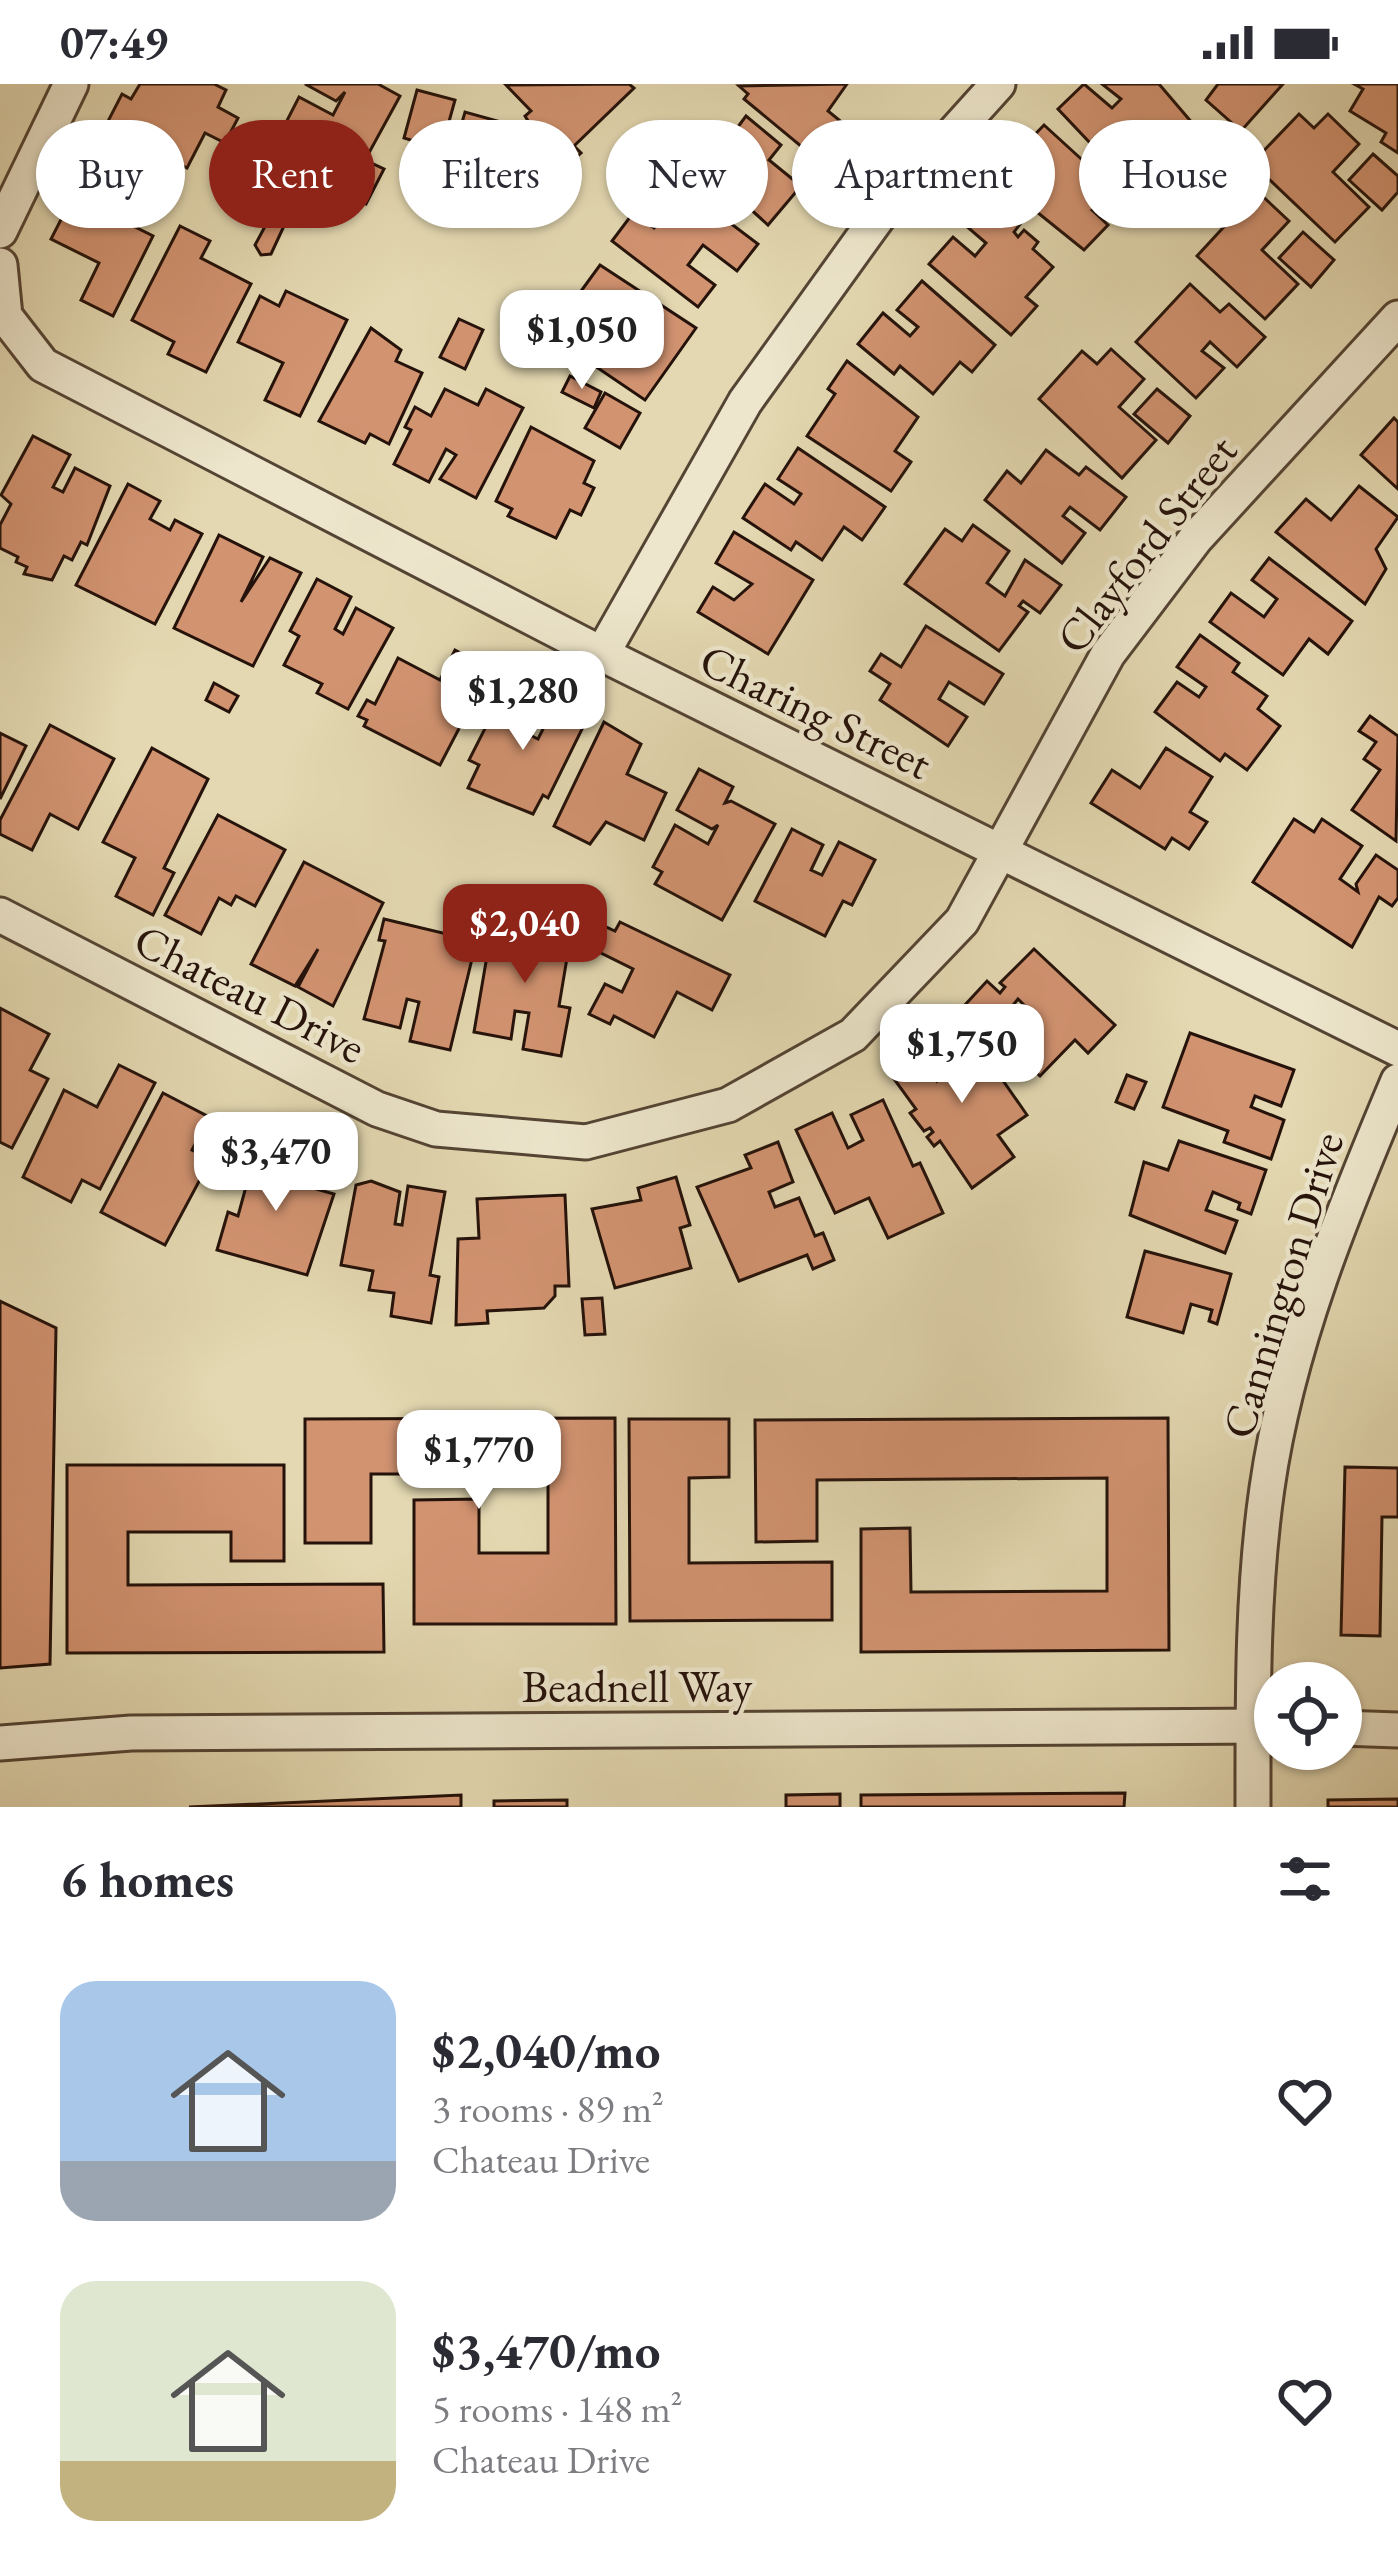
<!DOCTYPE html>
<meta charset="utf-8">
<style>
body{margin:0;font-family:"EB Garamond",serif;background:#f7f7f7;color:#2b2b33;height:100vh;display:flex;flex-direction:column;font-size:45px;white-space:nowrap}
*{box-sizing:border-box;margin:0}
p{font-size:39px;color:#7c7c81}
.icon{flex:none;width:66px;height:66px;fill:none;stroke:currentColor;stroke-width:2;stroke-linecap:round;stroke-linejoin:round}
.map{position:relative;height:1723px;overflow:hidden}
.panel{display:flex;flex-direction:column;background:#fff;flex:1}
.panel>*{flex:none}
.hud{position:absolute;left:36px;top:36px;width:1326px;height:108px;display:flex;gap:24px}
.buttons{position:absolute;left:1254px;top:1578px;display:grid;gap:24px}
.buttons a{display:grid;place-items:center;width:108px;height:108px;border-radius:50%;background:#fff;box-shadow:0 3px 9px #0004;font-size:60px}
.price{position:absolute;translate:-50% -102px;padding:0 27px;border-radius:24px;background:#fff;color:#222;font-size:39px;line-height:78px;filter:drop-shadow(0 3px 6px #0008)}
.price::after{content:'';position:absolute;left:50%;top:72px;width:36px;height:27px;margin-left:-18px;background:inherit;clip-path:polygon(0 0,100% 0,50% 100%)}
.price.selected{background:#8f2418;color:#fff}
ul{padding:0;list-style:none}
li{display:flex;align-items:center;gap:36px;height:300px;padding:0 60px}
li span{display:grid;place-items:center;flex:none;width:336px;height:240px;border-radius:36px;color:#555}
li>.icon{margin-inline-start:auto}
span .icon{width:144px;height:144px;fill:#fffc;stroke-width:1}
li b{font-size:51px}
h2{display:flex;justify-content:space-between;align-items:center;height:144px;padding:0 60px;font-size:51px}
.tag{padding:0 42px;border-radius:54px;background:#fff;box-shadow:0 3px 9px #0004;font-size:42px;line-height:108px}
.tag.selected{background:#8f2418;color:#fff}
.status{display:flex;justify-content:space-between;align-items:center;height:84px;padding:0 60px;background:#fff;direction:ltr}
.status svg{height:33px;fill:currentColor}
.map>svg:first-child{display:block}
.building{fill:#d29371;stroke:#25120a;stroke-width:3}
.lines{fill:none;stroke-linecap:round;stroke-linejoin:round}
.minor-casing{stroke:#544434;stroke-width:39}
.minor{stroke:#ede6cc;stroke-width:33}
.labels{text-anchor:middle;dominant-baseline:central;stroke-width:9;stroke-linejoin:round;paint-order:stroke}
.street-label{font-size:45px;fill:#25120a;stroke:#ede6cc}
</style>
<div class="status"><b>07:49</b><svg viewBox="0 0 49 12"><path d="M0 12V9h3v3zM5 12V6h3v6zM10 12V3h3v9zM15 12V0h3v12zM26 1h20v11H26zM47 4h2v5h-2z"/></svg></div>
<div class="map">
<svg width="1398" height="1723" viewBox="0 0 1398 1723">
<rect width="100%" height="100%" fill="#e3d8b1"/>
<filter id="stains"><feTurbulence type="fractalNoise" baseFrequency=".00167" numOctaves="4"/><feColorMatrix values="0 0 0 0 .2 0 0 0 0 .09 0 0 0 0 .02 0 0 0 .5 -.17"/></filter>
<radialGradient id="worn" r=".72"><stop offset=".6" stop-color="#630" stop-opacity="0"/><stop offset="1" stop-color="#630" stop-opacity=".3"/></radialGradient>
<!-- building -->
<g class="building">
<path d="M 140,0 L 214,0 L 226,6 L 218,23 L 238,34 L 225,59 L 205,49 L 187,84 L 105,43 L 122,10 L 131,15 Z"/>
<path d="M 378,0 L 400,12 L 365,76 L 384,85 L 366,120 L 313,92 L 319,80 L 276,58 L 299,13 L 333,31 L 345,8 L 336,17 L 305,0 Z"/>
<path d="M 629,0 L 634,4 L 574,62 L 581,69 L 560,88 L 525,32 L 531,27 L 506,1 Z"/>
<path d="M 847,0 L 828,27 L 850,45 L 826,74 L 813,63 L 808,68 L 744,15 L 748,10 L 739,2 Z"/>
<path d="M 1084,0 L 1112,24 L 1121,15 L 1102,0 L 1159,0 L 1199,47 L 1143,100 L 1099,53 L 1092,61 L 1058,25 Z"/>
<path d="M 1283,0 L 1241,47 L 1206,16 L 1218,0 Z"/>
<path d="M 1354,0 L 1398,0 L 1398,69 L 1381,58 L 1386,49 L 1350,27 L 1363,5 Z"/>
<path d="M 417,6 L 455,16 L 445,52 L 457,56 L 465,28 L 501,38 L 479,118 L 403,97 L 414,57 L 404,54 Z"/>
<path d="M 1299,30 L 1314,44 L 1328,30 L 1359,60 L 1333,88 L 1369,123 L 1335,158 L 1252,79 Z"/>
<path d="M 746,32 L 781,61 L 769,76 L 801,102 L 768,141 L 691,71 L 711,47 L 726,59 Z"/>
<path d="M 1044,41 L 1113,104 L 1092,126 L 1108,141 L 1084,166 L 1027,120 L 1049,96 L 1018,68 Z"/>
<path d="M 1373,70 L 1398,92 L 1398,108 L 1382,126 L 1349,96 Z"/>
<path d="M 685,105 L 758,160 L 737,187 L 703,161 L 688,181 L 715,201 L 698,223 L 612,157 L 633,129 L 654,144 Z"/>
<path d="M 984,107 L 1021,139 L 1014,148 L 1018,153 L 1024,146 L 1038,158 L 1033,165 L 1053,183 L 1026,213 L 1037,222 L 1011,251 L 929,180 L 953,153 L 975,172 L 986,159 L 958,135 Z"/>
<path d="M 1257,107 L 1289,137 L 1262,166 L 1298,200 L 1265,235 L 1197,172 Z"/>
<path d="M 73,112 L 153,152 L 113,232 L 81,216 L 99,179 L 51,155 Z"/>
<path d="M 269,135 L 284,142 L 271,170 L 261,171 L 255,161 Z"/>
<path d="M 180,142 L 210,157 L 201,174 L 251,200 L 206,288 L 168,270 L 174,258 L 132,236 Z"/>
<path d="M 1303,148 L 1334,176 L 1311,203 L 1279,174 Z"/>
<path d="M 600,181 L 696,244 L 645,316 L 549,251 Z"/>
<path d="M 922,197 L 995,261 L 972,288 L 960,278 L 933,310 L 900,282 L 894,290 L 858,260 L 883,229 L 910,252 L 918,243 L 897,226 Z"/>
<path d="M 1190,200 L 1220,228 L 1229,220 L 1265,253 L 1237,283 L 1210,258 L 1202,267 L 1224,284 L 1196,314 L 1136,258 Z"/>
<path d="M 286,207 L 347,236 L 300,332 L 265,316 L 283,279 L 238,258 L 260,212 L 279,222 Z"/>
<path d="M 459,235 L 483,246 L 465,285 L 440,273 Z"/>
<path d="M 371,244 L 401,266 L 396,277 L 422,289 L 389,360 L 370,350 L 365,359 L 319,337 Z"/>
<path d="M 1111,265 L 1144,295 L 1119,323 L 1156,356 L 1122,394 L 1039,315 L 1082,267 L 1097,280 Z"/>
<path d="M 847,277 L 918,333 L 895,367 L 911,378 L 891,407 L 807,352 L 835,310 L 828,305 Z"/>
<path d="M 570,292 L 601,308 L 594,324 L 562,308 Z"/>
<path d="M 445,305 L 478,321 L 486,305 L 523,324 L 476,414 L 440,395 L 456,371 L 446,365 L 429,398 L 394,380 L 411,346 L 405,343 L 415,323 L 431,332 Z"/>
<path d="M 1157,305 L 1190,332 L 1168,359 L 1134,330 Z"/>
<path d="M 605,309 L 640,329 L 620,364 L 585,344 Z"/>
<path d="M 1394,334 L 1398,338 L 1398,405 L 1361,371 Z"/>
<path d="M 531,343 L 594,377 L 584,399 L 594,404 L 581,431 L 570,426 L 556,454 L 508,432 L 512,425 L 496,417 Z"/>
<path d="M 33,352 L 70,371 L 53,403 L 63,408 L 75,384 L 110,402 L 87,461 L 81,458 L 72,476 L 64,472 L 52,496 L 24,490 L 27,483 L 16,478 L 18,473 L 0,464 L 0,441 L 11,420 L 1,411 Z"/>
<path d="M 798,364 L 885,423 L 862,456 L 844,443 L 822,476 L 796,458 L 791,466 L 743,434 L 765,400 L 794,420 L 801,410 L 778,395 Z"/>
<path d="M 1046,366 L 1079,391 L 1086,383 L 1126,413 L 1100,446 L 1070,423 L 1063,432 L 1085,449 L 1062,479 L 985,416 L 1007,387 L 1021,399 Z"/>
<path d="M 128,400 L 160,417 L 150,435 L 170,446 L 175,436 L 202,450 L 155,540 L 76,501 Z"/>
<path d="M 1359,402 L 1398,433 L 1376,465 L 1386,485 L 1365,520 L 1276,448 L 1306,415 L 1331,436 Z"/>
<path d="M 973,441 L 1009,467 L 987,499 L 1005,512 L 1025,476 L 1061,501 L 1040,529 L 1023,517 L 1019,522 L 1028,528 L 999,567 L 905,500 L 945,445 L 962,457 Z"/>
<path d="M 734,448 L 813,496 L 768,570 L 698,528 L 713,503 L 734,516 L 752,500 L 716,479 Z"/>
<path d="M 219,451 L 263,473 L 241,518 L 270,474 L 301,489 L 253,582 L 174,544 Z"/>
<path d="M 1269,474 L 1352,537 L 1328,570 L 1309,555 L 1283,591 L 1210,538 L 1231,509 L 1264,533 L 1277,515 L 1252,496 Z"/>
<path d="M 317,495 L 351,513 L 335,545 L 343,550 L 356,524 L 393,544 L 348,625 L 317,609 L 322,600 L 284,581 L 299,552 L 290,547 Z"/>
<path d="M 926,542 L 1003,590 L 984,620 L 949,598 L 939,615 L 967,633 L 948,662 L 880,616 L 890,600 L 870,587 L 881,570 L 901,583 Z"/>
<path d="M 1200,551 L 1239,579 L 1233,588 L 1267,612 L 1258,625 L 1280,642 L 1247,686 L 1225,670 L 1220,677 L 1155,628 L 1177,598 L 1199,613 L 1206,603 L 1177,583 Z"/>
<path d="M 455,566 L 490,585 L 440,681 L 364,642 L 367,636 L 358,632 L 367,616 L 375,620 L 398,574 L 440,596 Z"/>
<path d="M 214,599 L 238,612 L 229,628 L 206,616 Z"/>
<path d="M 506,603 L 532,616 L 518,645 L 538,655 L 557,617 L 588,633 L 548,714 L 543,711 L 533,730 L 468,704 L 479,681 L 469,676 Z"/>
<path d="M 1370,632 L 1398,652 L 1396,757 L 1352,726 L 1380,686 L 1364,675 L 1376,658 L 1359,647 Z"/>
<path d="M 604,638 L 641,660 L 627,690 L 666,709 L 644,756 L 606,738 L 590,760 L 554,742 Z"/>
<path d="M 50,641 L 114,675 L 78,745 L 50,730 L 32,766 L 0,750 L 0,736 Z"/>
<path d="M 0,649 L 26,662 L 0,715 Z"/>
<path d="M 152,664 L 208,695 L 164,784 L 174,789 L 153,831 L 116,812 L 135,774 L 103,758 Z"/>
<path d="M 1166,664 L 1212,693 L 1190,728 L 1207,738 L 1189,765 L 1172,754 L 1165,765 L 1091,719 L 1112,686 L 1140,704 Z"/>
<path d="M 699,685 L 733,703 L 725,719 L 731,717 L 775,740 L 722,836 L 655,800 L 662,788 L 653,783 L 675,741 L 708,760 L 718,741 L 712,745 L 677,726 Z"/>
<path d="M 218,731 L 285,766 L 255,822 L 236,812 L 231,821 L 219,814 L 201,850 L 165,831 Z"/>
<path d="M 1294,735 L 1314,748 L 1322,735 L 1362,762 L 1340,795 L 1358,808 L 1356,800 L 1376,771 L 1398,786 L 1398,814 L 1392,822 L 1379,813 L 1352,863 L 1253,798 Z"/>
<path d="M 792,745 L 823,761 L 811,786 L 822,791 L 839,758 L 875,776 L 852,821 L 843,817 L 825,852 L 755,817 Z"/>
<path d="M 304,778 L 383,819 L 333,922 L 298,903 L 318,865 L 295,902 L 251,880 Z"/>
<path d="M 547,804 L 572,814 L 566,832 L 541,821 Z"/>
<path d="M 384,835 L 455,852 L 457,841 L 479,846 L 450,966 L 410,957 L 419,918 L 407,915 L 400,944 L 364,935 L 385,857 L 379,856 Z"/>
<path d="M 493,837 L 571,850 L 559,922 L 570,924 L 561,972 L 523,965 L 529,929 L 515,927 L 511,955 L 474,948 Z"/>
<path d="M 620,838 L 730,891 L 712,926 L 677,908 L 654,953 L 614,932 L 610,940 L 589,930 L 605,900 L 622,908 L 633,885 L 595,866 L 606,843 L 615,847 Z"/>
<path d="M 1034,865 L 1115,941 L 1088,969 L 1075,956 L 1040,992 L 1007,962 L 1035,932 L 1018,915 L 1014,920 L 1018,924 L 994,950 L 964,922 L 987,897 L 1000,909 L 1005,903 L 1000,899 Z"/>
<path d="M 0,924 L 49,950 L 30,986 L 48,995 L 12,1064 L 0,1058 Z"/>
<path d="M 967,945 L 1027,1031 L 998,1051 L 1014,1073 L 972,1104 L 940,1057 L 934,1062 L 927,1053 L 933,1048 L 930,1044 L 924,1047 L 910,1029 L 916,1025 L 889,988 L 917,968 L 924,977 L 930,973 L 937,997 L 952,987 L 937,966 Z"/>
<path d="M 1190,949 L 1294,986 L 1281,1022 L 1255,1012 L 1251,1023 L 1284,1036 L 1271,1075 L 1224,1058 L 1228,1047 L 1163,1023 Z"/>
<path d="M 119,981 L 155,999 L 100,1105 L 82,1096 L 71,1118 L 23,1093 L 64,1006 L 97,1023 Z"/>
<path d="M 1127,991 L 1146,998 L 1134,1025 L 1116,1018 Z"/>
<path d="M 163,1009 L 209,1033 L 192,1066 L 211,1075 L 165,1161 L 101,1128 Z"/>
<path d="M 883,1016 L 913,1082 L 920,1079 L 943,1129 L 888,1154 L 869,1114 L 835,1129 L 796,1046 L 832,1029 L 848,1064 L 863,1056 L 851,1031 Z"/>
<path d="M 259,1055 L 296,1065 L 288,1097 L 334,1110 L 307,1191 L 217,1166 L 228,1128 L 238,1132 Z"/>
<path d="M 1179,1057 L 1266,1086 L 1251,1130 L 1238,1125 L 1240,1119 L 1213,1108 L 1206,1126 L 1237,1137 L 1225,1169 L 1130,1131 L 1144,1078 L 1168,1086 Z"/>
<path d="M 778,1058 L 793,1098 L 769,1108 L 775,1123 L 799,1114 L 815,1152 L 823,1149 L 834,1176 L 813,1185 L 807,1171 L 739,1197 L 697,1103 L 751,1084 L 745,1071 Z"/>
<path d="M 676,1093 L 690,1141 L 680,1144 L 691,1184 L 615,1204 L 592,1125 L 641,1116 L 638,1104 Z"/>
<path d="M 371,1097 L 400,1108 L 395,1140 L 402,1141 L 408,1102 L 445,1108 L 430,1191 L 439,1193 L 431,1239 L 391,1232 L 394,1209 L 369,1206 L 373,1187 L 341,1181 L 356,1101 Z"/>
<path d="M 565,1111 L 569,1202 L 555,1202 L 555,1212 L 544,1224 L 487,1227 L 488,1239 L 456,1241 L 458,1155 L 479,1154 L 477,1115 Z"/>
<path d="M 1145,1167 L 1231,1190 L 1217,1240 L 1209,1237 L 1212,1226 L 1191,1220 L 1183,1249 L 1127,1233 Z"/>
<path d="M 602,1214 L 605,1250 L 585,1251 L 582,1215 Z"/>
<path d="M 0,1217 L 56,1244 L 50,1580 L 0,1584 Z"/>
<path d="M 615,1334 L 616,1540 L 414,1540 L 414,1416 L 479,1415 L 479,1469 L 548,1469 L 548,1390 L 371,1390 L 371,1459 L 305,1459 L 305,1335 Z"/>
<path d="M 1168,1334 L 1169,1566 L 861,1568 L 861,1445 L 910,1444 L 911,1508 L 1107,1507 L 1107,1394 L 817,1396 L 817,1457 L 756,1458 L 755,1336 Z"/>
<path d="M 629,1335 L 729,1335 L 729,1393 L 689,1394 L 689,1479 L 832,1478 L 832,1536 L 630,1537 Z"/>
<path d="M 67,1381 L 284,1381 L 284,1477 L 231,1477 L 231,1448 L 128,1448 L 128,1501 L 383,1500 L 384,1568 L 67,1569 Z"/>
<path d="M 1345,1383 L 1398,1384 L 1398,1433 L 1382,1433 L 1380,1552 L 1341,1551 Z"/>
<path d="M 1125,1709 L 1124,1723 L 861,1723 L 861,1711 Z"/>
<path d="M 840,1710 L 840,1723 L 786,1723 L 786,1711 Z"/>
<path d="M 461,1711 L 461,1723 L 189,1723 Z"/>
<path d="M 1398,1715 L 1398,1723 L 1328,1723 L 1328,1716 Z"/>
<path d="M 567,1716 L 567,1723 L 494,1723 L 494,1717 Z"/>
</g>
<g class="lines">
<!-- minor casing -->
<g class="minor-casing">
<g id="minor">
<path d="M 0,147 L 71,0"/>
<path d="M 0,181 L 5,232 L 43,281 L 602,570 L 1398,965"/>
<path d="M 602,570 L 745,318 L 878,133 L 998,0"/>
<path d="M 0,831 L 377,1025 L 436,1045 L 586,1058 L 728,1021 L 853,951 L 962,837 L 1108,570 L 1196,454 L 1398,234"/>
<path d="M 1341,1644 L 1398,1646"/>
<path d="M 0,1659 L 131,1649 L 1275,1642"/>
<path d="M 1253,1723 C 1253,1618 1252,1508 1267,1404 C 1287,1263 1343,1127 1398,997"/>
</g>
</g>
<!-- minor -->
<use href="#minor" class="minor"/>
</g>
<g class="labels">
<!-- street labels -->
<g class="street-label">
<text transform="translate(1146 460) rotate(-52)">Clayford Street</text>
<text transform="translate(816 627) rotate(26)">Charing Street</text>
<text transform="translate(250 909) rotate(27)">Chateau Drive</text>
<text transform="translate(1282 1201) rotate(-73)">Cannington Drive</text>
<text x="637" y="1602">Beadnell Way</text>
</g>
</g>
<rect width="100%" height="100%" filter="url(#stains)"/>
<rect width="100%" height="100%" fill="url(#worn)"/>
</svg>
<div class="buttons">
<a><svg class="icon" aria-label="locate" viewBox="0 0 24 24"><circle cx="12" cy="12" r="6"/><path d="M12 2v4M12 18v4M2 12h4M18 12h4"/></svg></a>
</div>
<b class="price" style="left:582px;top:308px">$1,050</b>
<b class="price" style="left:523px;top:669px">$1,280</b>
<b class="price selected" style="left:525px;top:902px">$2,040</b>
<b class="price" style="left:962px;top:1022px">$1,750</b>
<b class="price" style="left:276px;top:1130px">$3,470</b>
<b class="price" style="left:479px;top:1428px">$1,770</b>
<div class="hud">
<a class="tag">Buy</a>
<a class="tag selected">Rent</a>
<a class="tag">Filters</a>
<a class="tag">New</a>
<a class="tag">Apartment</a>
<a class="tag">House</a>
</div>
</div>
<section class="panel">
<h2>6 homes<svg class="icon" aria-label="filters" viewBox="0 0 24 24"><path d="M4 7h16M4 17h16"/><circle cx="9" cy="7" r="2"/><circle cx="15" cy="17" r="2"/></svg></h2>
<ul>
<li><span style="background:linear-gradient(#a9c7e8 75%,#9aa5b1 0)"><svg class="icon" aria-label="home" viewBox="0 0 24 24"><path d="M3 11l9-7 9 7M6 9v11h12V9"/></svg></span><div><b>$2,040/mo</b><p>3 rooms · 89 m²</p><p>Chateau Drive</p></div><svg class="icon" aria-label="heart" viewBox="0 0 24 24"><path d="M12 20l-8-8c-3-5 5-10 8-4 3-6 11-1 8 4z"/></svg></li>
<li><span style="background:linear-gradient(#dfe7d0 75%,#c2b280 0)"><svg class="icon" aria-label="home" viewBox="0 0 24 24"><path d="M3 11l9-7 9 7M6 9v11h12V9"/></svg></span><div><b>$3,470/mo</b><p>5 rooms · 148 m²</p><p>Chateau Drive</p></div><svg class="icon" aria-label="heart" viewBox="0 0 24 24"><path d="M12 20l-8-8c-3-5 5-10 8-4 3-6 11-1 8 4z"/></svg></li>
</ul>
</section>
